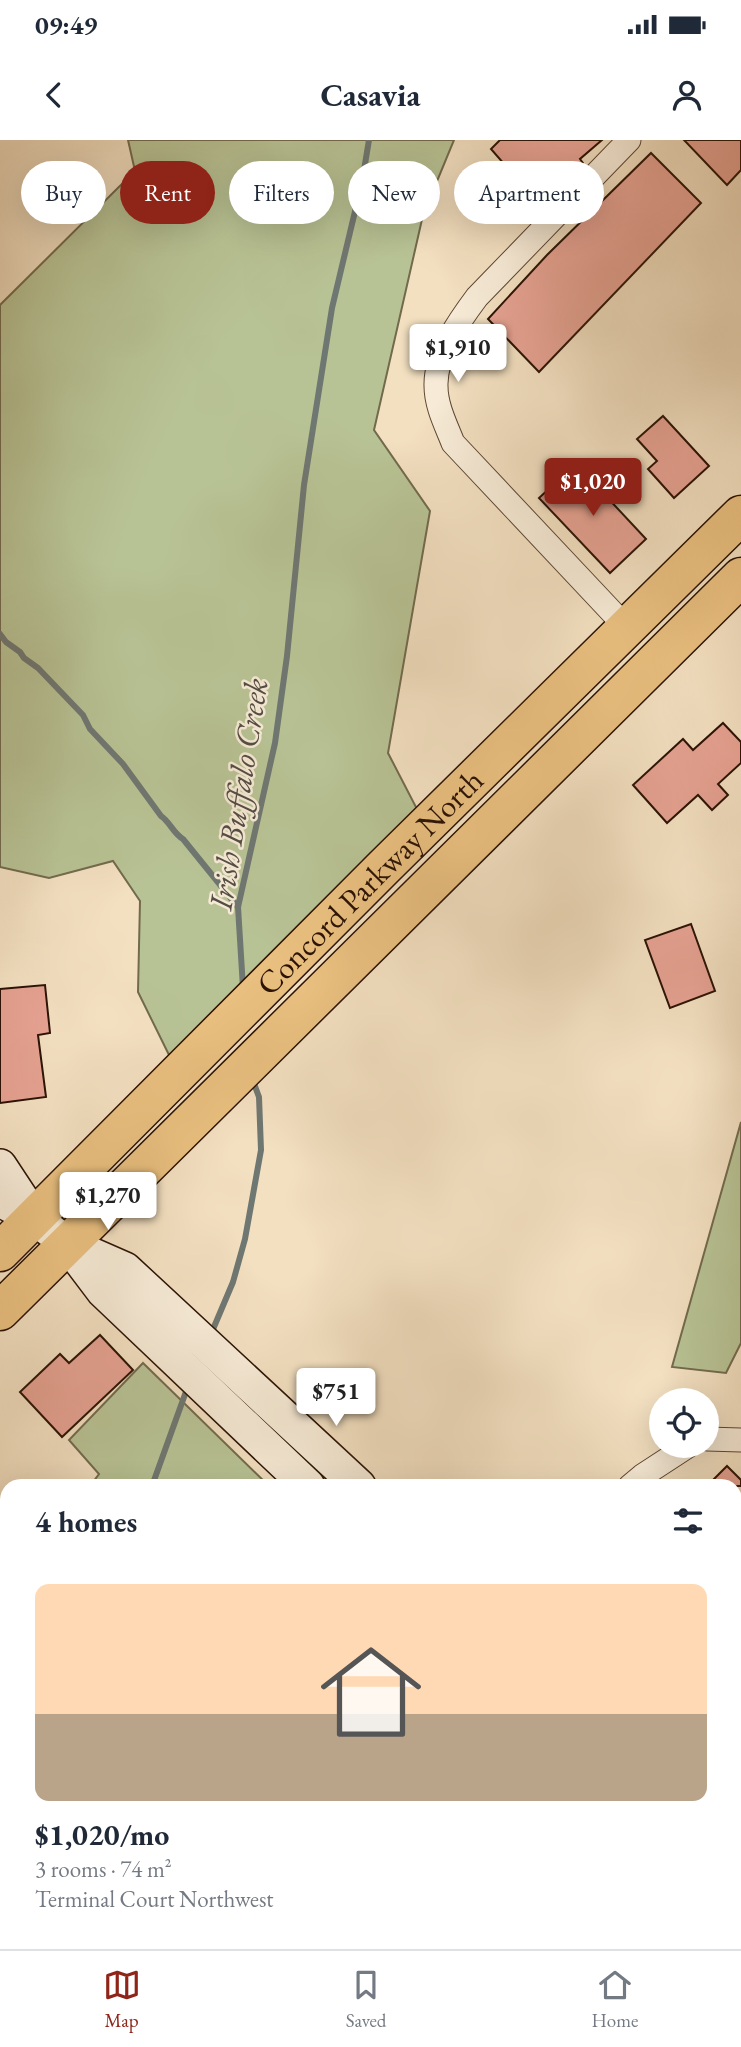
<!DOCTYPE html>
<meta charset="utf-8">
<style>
body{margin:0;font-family:"EB Garamond",serif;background:#f6f6f7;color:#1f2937;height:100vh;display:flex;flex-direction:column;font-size:26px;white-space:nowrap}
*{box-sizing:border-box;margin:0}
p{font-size:23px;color:#747a83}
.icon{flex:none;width:38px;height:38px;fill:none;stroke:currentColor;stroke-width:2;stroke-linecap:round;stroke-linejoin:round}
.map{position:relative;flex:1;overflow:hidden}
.sheet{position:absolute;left:0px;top:1339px;width:742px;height:471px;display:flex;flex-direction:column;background:#fff;border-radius:21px 21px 0 0;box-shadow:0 7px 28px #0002}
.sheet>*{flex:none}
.guide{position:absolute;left:21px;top:21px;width:700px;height:63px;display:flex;gap:14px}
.controls{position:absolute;left:649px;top:1248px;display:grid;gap:14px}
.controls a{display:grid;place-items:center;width:70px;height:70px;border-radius:50%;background:#fff;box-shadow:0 7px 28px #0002;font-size:35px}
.price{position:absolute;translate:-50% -60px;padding:0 16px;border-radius:7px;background:#fff;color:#222;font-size:23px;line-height:46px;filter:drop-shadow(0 2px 4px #0008)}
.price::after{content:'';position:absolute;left:50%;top:42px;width:21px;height:16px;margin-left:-10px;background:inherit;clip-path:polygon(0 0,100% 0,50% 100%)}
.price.on{background:#8f2418;color:#fff}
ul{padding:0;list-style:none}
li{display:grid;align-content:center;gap:14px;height:371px;padding:0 35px}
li+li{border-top:2px solid #e0e1e3}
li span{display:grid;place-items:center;height:217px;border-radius:14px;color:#555}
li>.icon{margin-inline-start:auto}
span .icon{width:126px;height:126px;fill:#fffc;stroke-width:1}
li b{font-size:30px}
h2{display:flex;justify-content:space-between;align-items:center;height:84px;padding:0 35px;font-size:30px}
.pill{padding:0 24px;border-radius:32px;background:#fff;box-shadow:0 7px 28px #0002;font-size:24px;line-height:63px}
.pill.on{background:#8f2418;color:#fff}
.status{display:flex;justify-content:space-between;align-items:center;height:49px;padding:0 35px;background:#fff;direction:ltr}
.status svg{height:19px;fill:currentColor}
header{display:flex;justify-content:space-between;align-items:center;height:91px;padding:0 35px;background:#fff;font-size:32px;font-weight:700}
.tab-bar{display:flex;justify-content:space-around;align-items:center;height:98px;border-top:2px solid #e0e1e3;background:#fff;font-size:19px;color:#747a83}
.tab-bar a{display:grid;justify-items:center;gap:4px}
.tab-bar .on{color:#8f2418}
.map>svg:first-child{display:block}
.green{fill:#b8c395;stroke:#726a4d;stroke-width:2}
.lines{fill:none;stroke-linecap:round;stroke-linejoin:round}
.stream{stroke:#6f7772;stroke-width:6}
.building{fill:#e6a292;stroke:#2b1205;stroke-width:2}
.street-casing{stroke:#5d4634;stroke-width:25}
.secondary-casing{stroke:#2b1205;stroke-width:36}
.highway-casing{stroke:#2b1205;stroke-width:41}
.street{stroke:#f7ebd7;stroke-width:23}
.secondary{stroke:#f7ebd7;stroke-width:33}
.highway{stroke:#eac080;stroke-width:38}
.labels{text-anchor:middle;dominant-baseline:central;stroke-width:5;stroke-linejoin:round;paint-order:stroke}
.street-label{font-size:32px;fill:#2b1205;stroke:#f7ebd7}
.water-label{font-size:33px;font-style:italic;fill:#534d44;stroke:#f7ebd7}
</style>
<div class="status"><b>09:49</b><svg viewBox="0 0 49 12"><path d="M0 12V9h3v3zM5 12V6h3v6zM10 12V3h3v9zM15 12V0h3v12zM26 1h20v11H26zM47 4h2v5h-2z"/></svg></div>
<header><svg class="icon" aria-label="back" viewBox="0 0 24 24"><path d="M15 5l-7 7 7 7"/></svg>Casavia<svg class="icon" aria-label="person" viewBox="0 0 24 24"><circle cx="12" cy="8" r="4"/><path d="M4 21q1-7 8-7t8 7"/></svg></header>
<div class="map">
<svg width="741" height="1809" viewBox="0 0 741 1809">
<rect width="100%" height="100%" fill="#f3e0c1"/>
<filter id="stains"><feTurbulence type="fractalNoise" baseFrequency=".00286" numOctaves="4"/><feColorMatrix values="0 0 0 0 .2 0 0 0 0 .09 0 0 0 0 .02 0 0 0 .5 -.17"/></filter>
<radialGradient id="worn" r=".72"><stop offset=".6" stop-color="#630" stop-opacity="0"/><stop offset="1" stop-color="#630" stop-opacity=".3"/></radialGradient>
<!-- green -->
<g class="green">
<path d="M 128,0 L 454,0 L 423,75 L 374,290 L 430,371 L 388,613 L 418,671 L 170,917 L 138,852 L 140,761 L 113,721 L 49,738 L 0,727 L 0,165 L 135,31 Z"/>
<path d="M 741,982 L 741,1203 L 726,1233 L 672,1227 Z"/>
<path d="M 143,1223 L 269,1346 L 90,1346 L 99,1334 L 69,1300 Z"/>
<path d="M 7,1558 L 7,1802 L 703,1803 L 702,1809 L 0,1809 L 0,1568 Z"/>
</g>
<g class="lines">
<!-- stream -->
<g class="stream">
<path d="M 0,494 L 6,502 L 20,512 L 24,518 L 38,528 L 83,575 L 90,589 L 123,624 L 161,676 C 170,682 173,693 183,699 L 238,767"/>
<path d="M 243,848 L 238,767 L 275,603 L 287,516 L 304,345 L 332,168 L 362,42 L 369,0"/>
<path d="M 211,1194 L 233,1142 L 245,1099 L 261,1010 L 259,957 L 253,941"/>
<path d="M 152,1346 L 188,1246"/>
<path d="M 0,1788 L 7,1744"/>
</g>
</g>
<!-- building -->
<g class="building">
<path d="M 500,0 L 602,0 L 580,19 L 583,23 L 538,63 L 491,9 Z"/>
<path d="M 684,0 L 741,0 L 741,30 L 727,45 Z"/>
<path d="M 651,13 L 701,63 L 539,232 L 488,179 L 547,115 Z"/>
<path d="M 663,276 L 709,326 L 674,358 L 648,329 L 657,321 L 637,299 Z"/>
<path d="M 576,324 L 646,399 L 610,433 L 539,358 Z"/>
<path d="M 723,583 L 741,602 L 741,623 L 718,644 L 728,655 L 712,670 L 698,655 L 667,683 L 633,645 L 683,599 L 693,610 Z"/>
<path d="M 691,784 L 715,851 L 670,868 L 645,800 Z"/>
<path d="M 45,845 L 50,893 L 38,895 L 46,957 L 0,963 L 0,849 Z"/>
<path d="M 100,1195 L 133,1230 L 62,1297 L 20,1252 L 60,1214 L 69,1223 Z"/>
<path d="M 727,1326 L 741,1340 L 741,1346 L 707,1346 Z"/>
</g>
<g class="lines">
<!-- street casing -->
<g class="street-casing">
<g id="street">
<path d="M 627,488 L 453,303 C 446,285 436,266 436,246 C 435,215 459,181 477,157 L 629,0"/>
<path d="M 707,1299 L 741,1300"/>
<path d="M 630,1346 L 642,1336 L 688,1306"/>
</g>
</g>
<!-- secondary casing -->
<g class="secondary-casing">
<g id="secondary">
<path d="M 0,1026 L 33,1076"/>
<path d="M 0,1060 L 34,1078 L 68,1104 L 125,1129 L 359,1346"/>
<path d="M 69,1106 L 103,1151 L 308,1346"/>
<path d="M 735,1720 L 741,1726"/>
</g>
</g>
<!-- highway casing -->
<g class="highway-casing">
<g id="highway">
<path id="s1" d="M 0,1112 L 384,727 L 741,375"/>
<path d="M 0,1171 L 741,437"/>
</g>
</g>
<!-- street -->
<use href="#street" class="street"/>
<!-- secondary -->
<use href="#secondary" class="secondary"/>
<!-- highway -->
<use href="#highway" class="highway"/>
</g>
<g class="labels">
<!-- street labels -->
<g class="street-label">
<text stroke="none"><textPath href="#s1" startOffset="523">Concord Parkway North</textPath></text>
</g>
<!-- water labels -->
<g class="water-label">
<text transform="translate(238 654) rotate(-81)">Irish Buffalo Creek</text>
</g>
</g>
<rect width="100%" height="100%" filter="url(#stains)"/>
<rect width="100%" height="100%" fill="url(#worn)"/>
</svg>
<div class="controls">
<a><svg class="icon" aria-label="locate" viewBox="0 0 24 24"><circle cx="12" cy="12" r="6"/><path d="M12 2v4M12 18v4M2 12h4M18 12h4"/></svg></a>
</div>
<b class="price" style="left:458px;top:244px">$1,910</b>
<b class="price on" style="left:593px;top:378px">$1,020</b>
<b class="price" style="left:108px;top:1092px">$1,270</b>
<b class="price" style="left:336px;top:1288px">$751</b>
<div class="guide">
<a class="pill">Buy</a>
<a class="pill on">Rent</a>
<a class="pill">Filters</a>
<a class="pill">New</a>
<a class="pill">Apartment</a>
</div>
<section class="sheet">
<h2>4 homes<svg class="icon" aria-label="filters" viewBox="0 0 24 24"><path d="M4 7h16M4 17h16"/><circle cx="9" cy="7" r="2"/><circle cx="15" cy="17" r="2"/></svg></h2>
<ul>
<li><span style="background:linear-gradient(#ffd9b3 60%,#b9a48a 0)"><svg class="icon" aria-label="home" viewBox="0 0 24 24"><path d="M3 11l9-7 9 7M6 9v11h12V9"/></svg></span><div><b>$1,020/mo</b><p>3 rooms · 74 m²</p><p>Terminal Court Northwest</p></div></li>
</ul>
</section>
</div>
<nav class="tab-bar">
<a class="on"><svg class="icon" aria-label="map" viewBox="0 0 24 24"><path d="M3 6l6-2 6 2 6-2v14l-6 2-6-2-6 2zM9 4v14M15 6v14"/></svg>Map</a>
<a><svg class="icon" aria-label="saved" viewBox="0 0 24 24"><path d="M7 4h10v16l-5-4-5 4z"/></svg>Saved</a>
<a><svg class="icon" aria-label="home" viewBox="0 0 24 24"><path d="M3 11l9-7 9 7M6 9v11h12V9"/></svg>Home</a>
</nav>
